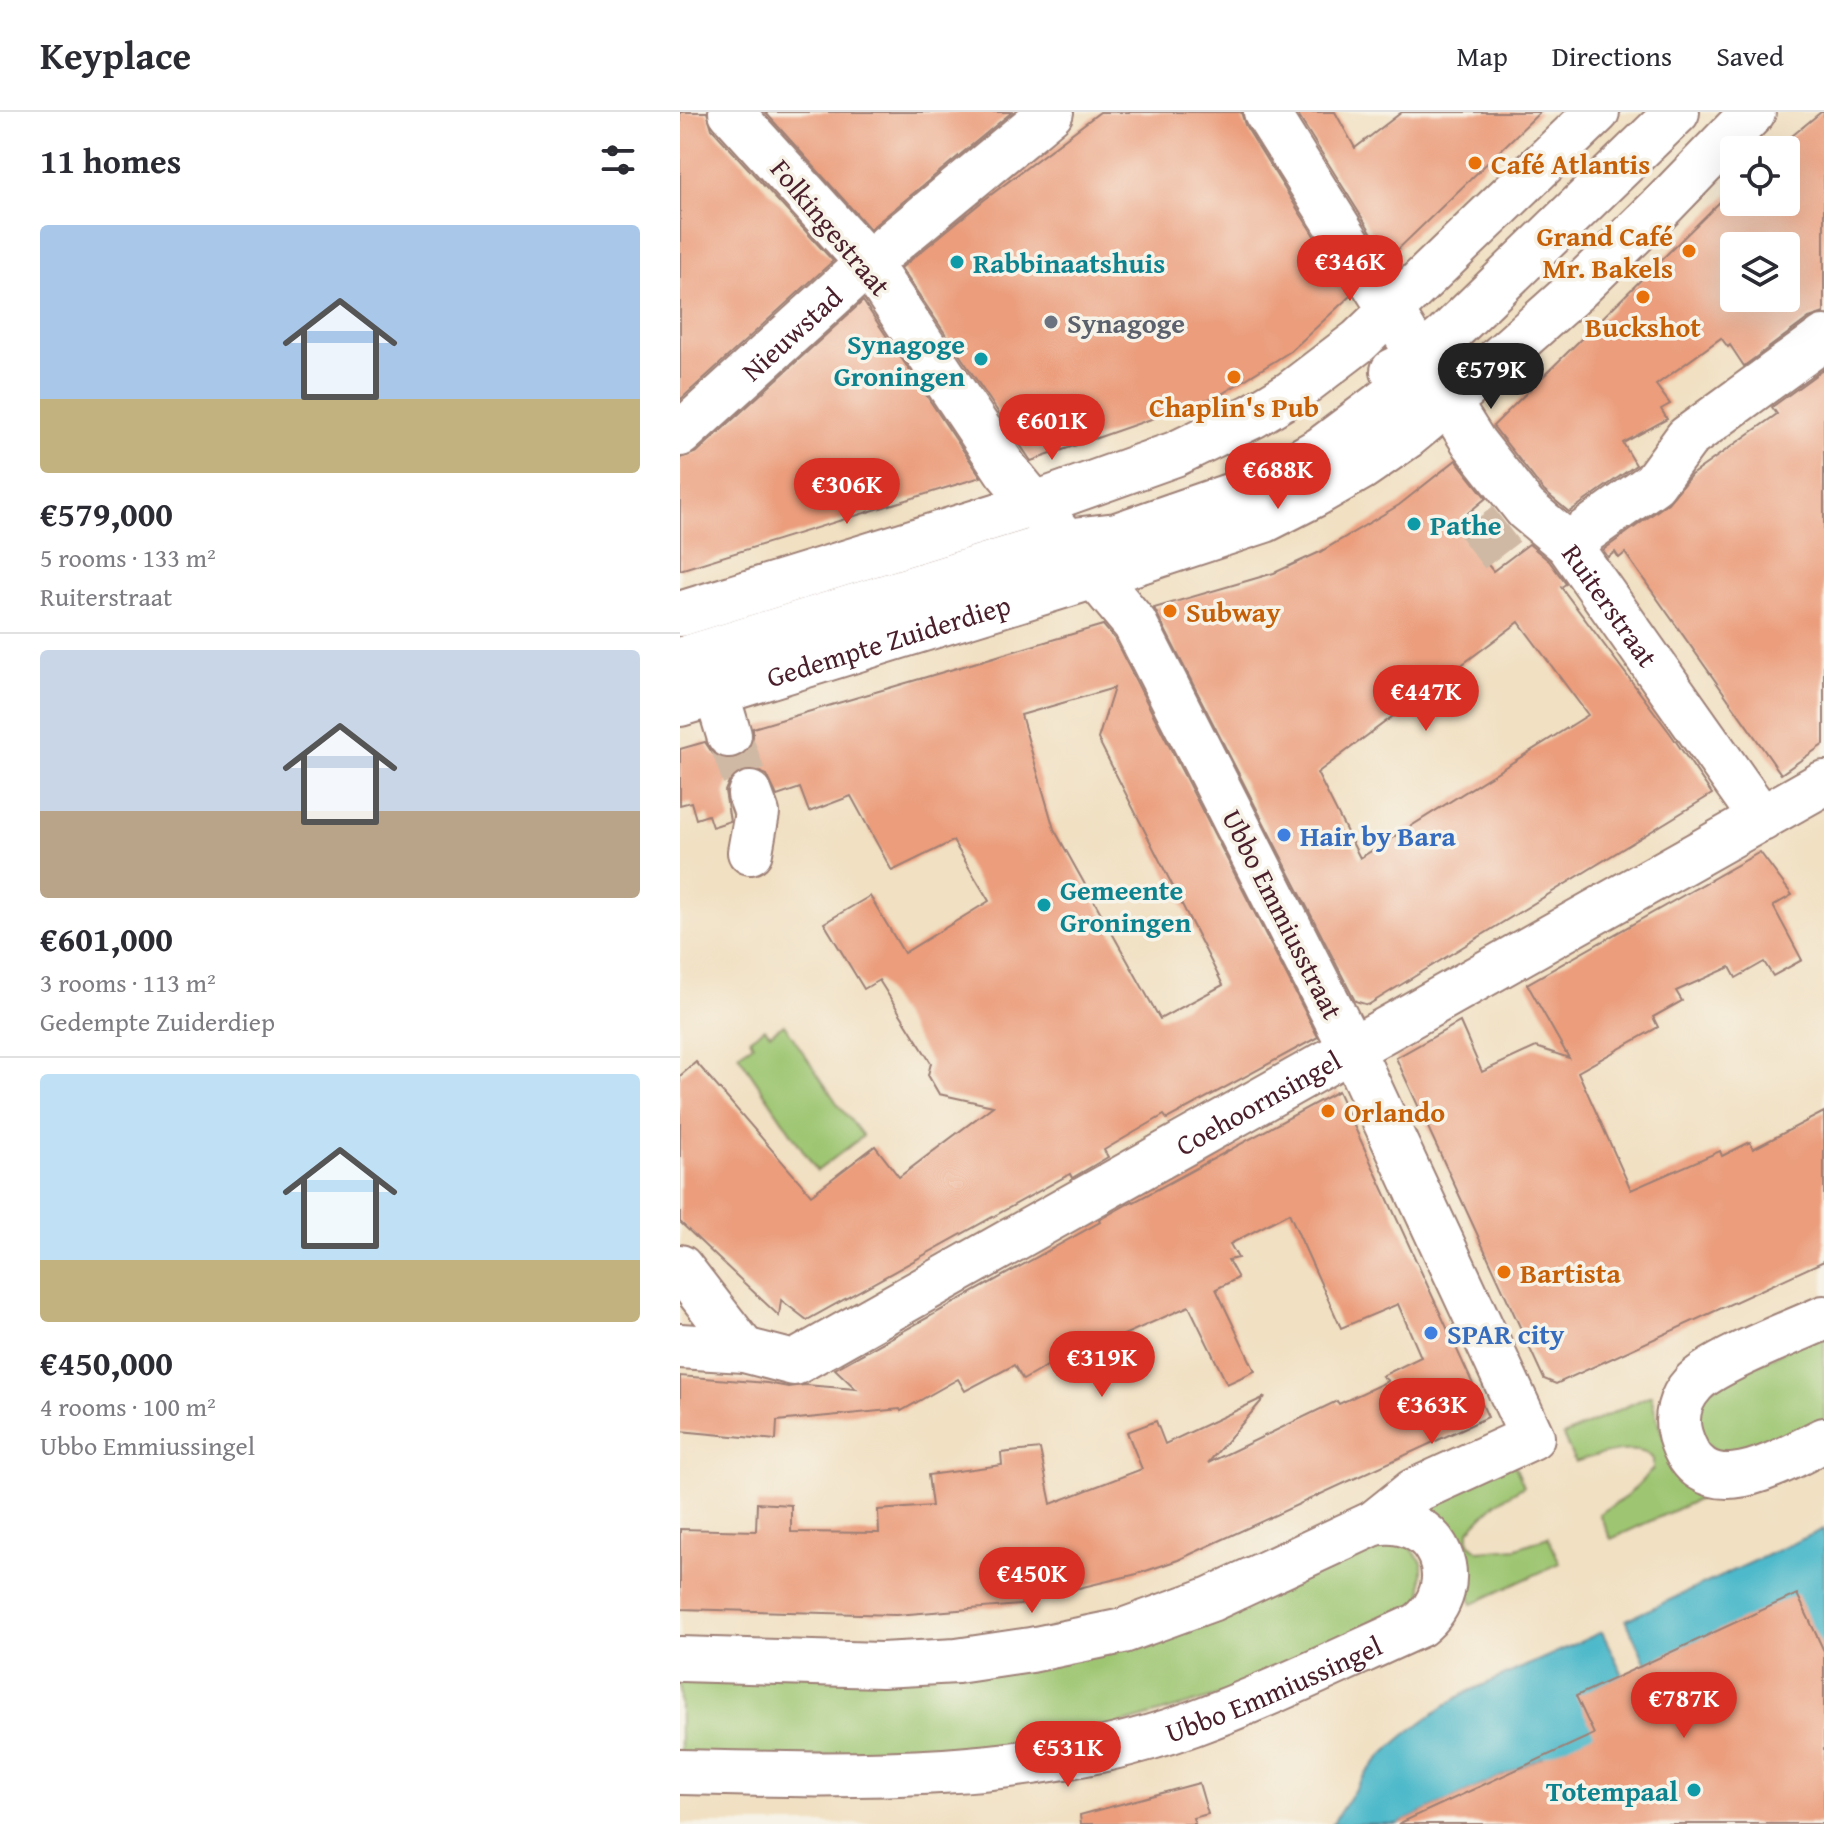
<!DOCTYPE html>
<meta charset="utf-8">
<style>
body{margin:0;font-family:"Gentium Book Plus",serif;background:#f7f7f7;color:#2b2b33;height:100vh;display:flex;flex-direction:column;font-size:30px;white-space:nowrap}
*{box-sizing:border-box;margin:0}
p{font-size:26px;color:#7c7c81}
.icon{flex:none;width:44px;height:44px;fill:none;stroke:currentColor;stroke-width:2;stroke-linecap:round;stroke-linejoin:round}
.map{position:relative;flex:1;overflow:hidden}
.side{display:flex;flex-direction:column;background:#fff;width:680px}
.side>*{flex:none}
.tools{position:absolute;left:1040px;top:24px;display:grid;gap:16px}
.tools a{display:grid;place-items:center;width:80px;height:80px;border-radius:8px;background:#fff;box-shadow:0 8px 32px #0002;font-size:40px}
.price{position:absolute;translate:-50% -68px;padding:0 18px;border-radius:28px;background:#d93025;color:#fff;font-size:26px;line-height:52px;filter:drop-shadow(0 2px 4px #0008)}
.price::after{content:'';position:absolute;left:50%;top:48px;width:24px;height:18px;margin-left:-12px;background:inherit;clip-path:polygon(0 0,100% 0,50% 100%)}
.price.selected{background:#222;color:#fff}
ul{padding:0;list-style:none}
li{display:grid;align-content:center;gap:16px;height:424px;padding:0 40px}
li+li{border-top:2px solid #e1e1e2}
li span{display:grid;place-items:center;height:248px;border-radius:8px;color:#555}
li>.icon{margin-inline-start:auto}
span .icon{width:144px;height:144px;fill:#fffc;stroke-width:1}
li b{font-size:34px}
h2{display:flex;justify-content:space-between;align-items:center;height:96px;padding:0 40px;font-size:34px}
header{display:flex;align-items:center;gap:48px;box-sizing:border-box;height:112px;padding:0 40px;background:#fff;border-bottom:2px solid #e1e1e2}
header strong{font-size:38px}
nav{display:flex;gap:44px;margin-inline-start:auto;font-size:28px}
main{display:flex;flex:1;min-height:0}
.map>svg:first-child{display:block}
.green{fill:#9ec672;stroke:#74724e;stroke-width:2}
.water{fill:#4eb9ca;stroke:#4c6c7a;stroke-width:2}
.building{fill:#eb9d7c;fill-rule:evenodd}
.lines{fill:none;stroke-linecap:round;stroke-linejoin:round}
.minor-tunnel{stroke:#d0b9a4;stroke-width:44;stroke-dasharray:44 22;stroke-linecap:butt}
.minor-casing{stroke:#9e8076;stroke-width:48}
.minor{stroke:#fff;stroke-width:44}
.food-dot{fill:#e8710a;stroke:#f7f3e8;stroke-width:3}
.culture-dot{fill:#0f9aa8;stroke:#f7f3e8;stroke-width:3}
.worship-dot{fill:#6b7280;stroke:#f7f3e8;stroke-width:3}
.shop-dot{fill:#3f7fe0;stroke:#f7f3e8;stroke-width:3}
.labels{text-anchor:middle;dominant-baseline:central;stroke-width:7;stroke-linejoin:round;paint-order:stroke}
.food-label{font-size:28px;font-weight:bold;fill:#c56008;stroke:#f7f3e8;text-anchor:start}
.street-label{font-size:28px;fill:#4a1f2b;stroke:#f7f3e8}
.culture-label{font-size:28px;font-weight:bold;fill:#0d838f;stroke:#f7f3e8;text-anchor:start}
.worship-label{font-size:28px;font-weight:bold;fill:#5b616d;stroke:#f7f3e8;text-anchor:start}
.shop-label{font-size:28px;font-weight:bold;fill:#366cbe;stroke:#f7f3e8;text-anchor:start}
</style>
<header>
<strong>Keyplace</strong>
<nav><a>Map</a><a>Directions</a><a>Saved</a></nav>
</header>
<main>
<section class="side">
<h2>11 homes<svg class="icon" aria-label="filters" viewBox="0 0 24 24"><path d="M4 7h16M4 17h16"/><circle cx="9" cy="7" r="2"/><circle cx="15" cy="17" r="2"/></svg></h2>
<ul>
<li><span style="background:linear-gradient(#a9c7e8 70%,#c2b280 0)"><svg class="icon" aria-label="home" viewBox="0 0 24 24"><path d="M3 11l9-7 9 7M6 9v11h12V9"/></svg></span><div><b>€579,000</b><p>5 rooms · 133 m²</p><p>Ruiterstraat</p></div></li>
<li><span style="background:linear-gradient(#c9d6e8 65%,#b9a48a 0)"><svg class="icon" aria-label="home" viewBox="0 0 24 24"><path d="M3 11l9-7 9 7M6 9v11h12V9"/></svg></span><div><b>€601,000</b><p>3 rooms · 113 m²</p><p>Gedempte Zuiderdiep</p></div></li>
<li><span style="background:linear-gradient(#bfe0f5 75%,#c2b280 0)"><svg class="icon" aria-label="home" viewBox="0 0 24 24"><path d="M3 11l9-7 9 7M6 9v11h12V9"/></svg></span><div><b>€450,000</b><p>4 rooms · 100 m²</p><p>Ubbo Emmiussingel</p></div></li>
</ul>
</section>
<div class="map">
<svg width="1144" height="1712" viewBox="0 0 1144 1712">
<rect width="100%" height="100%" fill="#f7f3e8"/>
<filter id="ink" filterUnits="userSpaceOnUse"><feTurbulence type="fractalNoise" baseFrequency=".0125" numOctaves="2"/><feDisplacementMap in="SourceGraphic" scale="16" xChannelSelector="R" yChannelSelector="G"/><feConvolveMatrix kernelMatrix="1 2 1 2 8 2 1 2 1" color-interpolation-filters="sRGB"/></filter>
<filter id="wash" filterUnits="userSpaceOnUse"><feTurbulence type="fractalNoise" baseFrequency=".006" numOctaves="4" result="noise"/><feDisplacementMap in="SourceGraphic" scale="32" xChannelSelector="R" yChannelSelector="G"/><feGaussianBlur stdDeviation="1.8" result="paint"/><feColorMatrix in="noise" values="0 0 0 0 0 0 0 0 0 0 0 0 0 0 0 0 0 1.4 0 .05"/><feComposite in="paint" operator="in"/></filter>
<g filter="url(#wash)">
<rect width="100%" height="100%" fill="#f1e0c2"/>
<!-- green -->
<g class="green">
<path d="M 104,912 L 157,991 L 183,1024 L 137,1059 L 58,942 L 73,932 L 70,926 L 85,916 L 90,922 Z"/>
<path d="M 1144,1218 L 1144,1315 L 1057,1351 C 1019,1331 1013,1326 1021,1282 Z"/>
<path d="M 971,1283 C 979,1322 995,1356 1019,1387 L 931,1427 L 919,1402 L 947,1384 L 973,1357 L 973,1347 C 960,1329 914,1344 895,1350 L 883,1324 Z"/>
<path d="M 832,1347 L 844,1374 L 816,1391 L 789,1418 L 789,1431 L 799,1439 L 837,1436 L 868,1425 L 880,1451 L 792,1492 C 784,1451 770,1421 744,1388 Z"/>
<path d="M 700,1423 L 727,1431 L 742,1450 L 742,1493 L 586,1570 L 341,1641 L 0,1647 L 0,1558 L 204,1564 Z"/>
</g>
<!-- water -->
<g class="water">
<path d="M 1144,1417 L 1144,1539 L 966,1552 L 946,1508 Z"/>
<path d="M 922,1520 L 943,1563 L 928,1650 L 895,1712 L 863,1645 L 718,1712 L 652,1712 C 668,1688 683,1662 704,1642 C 727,1619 756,1600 783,1582 Z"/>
</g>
<g id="blocks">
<!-- building -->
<g class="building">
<path d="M 0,0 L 27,0 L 32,17 L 153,149 L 0,288 Z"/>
<path d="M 85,0 L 332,0 L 190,117 Z"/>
<path d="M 420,0 L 561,0 L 565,13 L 671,183 L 611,239 L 540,283 L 351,349 L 221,156 L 304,88 Z"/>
<path d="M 616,0 L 655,0 L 675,36 L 722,0 L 860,0 L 708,147 Z"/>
<path d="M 1141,0 L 1144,0 L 1144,201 L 1129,206 L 1064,254 L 1050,233 L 1048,235 L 1041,226 L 976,273 L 990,292 L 981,297 L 987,307 L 943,331 L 956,353 L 889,400 L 864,379 L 813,314 L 1054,76 L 1054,90 L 1106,90 L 1106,38 L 1095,38 ZM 1054,134 L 1106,134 L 1106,186 L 1054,186 Z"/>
<path d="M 183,189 L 301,365 L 0,458 L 0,346 L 17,340 Z"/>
<path d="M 1144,257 L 1144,632 L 1101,662 L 945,441 L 939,446 L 935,440 L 928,445 L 923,438 L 988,391 L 1011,363 L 1097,302 L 1092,295 Z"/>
<path d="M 776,348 L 806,386 L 775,412 L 813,459 L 849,432 L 869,449 L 886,472 L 881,475 L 990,621 L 1032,682 L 688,893 L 675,889 L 474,496 L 594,461 L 640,440 L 719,393 ZM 839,510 L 908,603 L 680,746 L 637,661 Z"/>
<path d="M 423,513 L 434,526 L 638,925 L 487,1007 L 484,1003 L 424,1038 L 428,1045 L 392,1066 L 390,1062 L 127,1208 L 101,1188 L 99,1204 L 0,1110 L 0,964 L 16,950 L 131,1083 L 195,1034 L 219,1065 L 313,994 L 259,982 L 248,963 L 251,951 L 199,868 L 184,877 L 144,811 L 190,784 L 224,841 L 309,789 L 273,729 L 212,759 L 171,684 L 129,700 L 120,676 L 97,684 L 87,663 L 75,658 L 62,658 L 50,667 L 45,679 L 50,709 L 32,715 L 28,703 L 16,707 L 11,690 L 0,693 L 0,637 L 25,630 L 33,642 L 44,647 L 55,647 L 68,639 L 73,628 L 73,616 ZM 434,576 L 418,627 L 543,873 L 480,907 L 374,717 L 341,603 Z"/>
<path d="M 1080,740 L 1112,783 L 1093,794 L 1122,848 L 1093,864 L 1084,850 L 1056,866 L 1050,855 L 996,879 L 1002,889 L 973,905 L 978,915 L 898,960 L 951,1078 L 1040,1039 L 1042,1044 L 1070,1030 L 1073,1037 L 1144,1000 L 1144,1149 L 876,1272 L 864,1267 L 716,946 L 780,910 L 802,960 L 856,935 L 889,946 L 847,872 Z"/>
<path d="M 658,979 L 808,1305 L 498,1448 L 457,1462 L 357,1486 L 340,1493 L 216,1503 L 0,1497 L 0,1417 L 76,1419 L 77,1391 L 111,1393 L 111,1420 L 199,1421 L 198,1398 L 252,1394 L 248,1363 L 322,1353 L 321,1341 L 360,1337 L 371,1392 L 462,1357 L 447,1320 L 476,1309 L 485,1332 L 585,1285 L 528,1351 L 657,1289 L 659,1292 L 708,1269 L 702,1264 L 741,1245 L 718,1192 L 661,1216 L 609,1101 L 550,1132 L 558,1146 L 548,1148 L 558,1166 L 536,1177 L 575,1259 L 547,1272 L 509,1194 L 403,1241 L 400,1235 L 343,1268 L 334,1253 L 285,1279 L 278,1267 L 221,1299 L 220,1297 L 97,1309 L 96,1328 L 0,1319 L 0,1264 L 87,1271 L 108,1275 L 125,1273 L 176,1277 L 155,1257 L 420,1110 L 419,1108 L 453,1089 L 454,1090 Z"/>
<path d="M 1117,1482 L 1144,1539 L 1144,1712 L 718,1712 L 914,1622 L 896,1584 Z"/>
<path d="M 519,1671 L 528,1702 L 513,1706 L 515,1712 L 401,1712 L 400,1703 Z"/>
</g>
</g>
</g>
<g filter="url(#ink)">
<use href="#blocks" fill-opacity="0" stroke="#9e8076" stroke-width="2"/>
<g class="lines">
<!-- minor-tunnel -->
<g class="minor-tunnel">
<path d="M 791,439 L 833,407"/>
<path d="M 49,623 L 70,682"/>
</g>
<!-- minor casing -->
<g class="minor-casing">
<g id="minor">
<path id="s1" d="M 586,0 L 794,331 L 846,397 L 888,432 L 1082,707"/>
<path d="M 713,259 L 740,246 L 766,224 L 997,0"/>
<path id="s2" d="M 0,322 L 188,151 L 371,0"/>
<path d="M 888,432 L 974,371 L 1007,326 L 1144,226"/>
<path d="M 0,502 L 355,392 L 495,342 L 573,304 L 611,281 L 679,229 L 917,0"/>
<path d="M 0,548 L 385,429 L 437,423 L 558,381 L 600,361 L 641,337 L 718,279 L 740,246"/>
<path d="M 36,580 L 49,623"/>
<path id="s3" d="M 0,592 L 415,464 L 585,408 L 634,383 L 681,356 L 726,325 L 795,268 L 896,178 L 985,91 L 1073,0"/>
<path d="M 70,740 L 77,701 L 70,682"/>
<path d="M 0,1155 L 64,1238"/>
<path d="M 1144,1206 C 1115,1219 1031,1251 1013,1272 C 1000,1286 995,1305 1000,1323 C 1022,1400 1100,1349 1144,1328"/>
<path id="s4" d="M 0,1234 L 64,1238 L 114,1251 L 1144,671"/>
<path d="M 0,1547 L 201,1553 L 277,1549 L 351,1538 L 443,1519 L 531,1487 L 694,1411 L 734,1379 L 852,1325 L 672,938 L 455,512 L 326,358 L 188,151 L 51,0"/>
<path id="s5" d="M 0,1660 C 166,1664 352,1670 511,1612 C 588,1584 663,1547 739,1513 C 789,1473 759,1399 694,1411"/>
</g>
</g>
<!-- minor -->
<use href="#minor" class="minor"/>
</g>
</g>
<!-- markers -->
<g class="food-dot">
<circle cx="795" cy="51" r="8"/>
<circle cx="1009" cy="139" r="8"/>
<circle cx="963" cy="185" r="8"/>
<circle cx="554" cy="265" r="8"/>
<circle cx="490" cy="499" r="8"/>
<circle cx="648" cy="999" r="8"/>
<circle cx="824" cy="1160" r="8"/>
</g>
<g class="culture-dot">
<circle cx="277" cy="150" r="8"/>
<circle cx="301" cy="247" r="8"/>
<circle cx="734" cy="412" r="8"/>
<circle cx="364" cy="793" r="8"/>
<circle cx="1014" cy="1678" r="8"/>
</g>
<circle class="worship-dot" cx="371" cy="210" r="8"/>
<g class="shop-dot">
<circle cx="604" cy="723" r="8"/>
<circle cx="751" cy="1221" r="8"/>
</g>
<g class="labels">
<!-- food labels -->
<g class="food-label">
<text x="811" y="51">Café Atlantis</text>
<text x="993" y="123" text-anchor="end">Grand Café<tspan x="993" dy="32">Mr. Bakels</tspan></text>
<text x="963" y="214" text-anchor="middle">Buckshot</text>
<text x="554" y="294" text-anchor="middle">Chaplin's Pub</text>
<text x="506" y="499">Subway</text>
<text x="664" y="999">Orlando</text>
<text x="840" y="1160">Bartista</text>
</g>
<!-- street labels -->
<g class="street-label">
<text transform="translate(151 115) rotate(50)">Folkingestraat</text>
<text stroke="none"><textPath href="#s2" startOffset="150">Nieuwstad</textPath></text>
<text stroke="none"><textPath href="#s1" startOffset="604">Ruiterstraat</textPath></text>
<text stroke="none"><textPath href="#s3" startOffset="218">Gedempte Zuiderdiep</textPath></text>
<text transform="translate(603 802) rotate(63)">Ubbo Emmiusstraat</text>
<text stroke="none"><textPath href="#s4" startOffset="648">Coehoornsingel</textPath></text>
<text stroke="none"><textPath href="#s5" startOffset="606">Ubbo Emmiussingel</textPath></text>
</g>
<!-- culture labels -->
<g class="culture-label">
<text x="293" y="150">Rabbinaatshuis</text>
<text x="285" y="231" text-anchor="end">Synagoge<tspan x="285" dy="32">Groningen</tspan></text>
<text x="750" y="412">Pathe</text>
<text x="380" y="777">Gemeente<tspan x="380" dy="32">Groningen</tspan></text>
<text x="998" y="1678" text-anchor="end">Totempaal</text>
</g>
<!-- worship labels -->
<g class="worship-label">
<text x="387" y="210">Synagoge</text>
</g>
<!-- shop labels -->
<g class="shop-label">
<text x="620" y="723">Hair by Bara</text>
<text x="767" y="1221">SPAR city</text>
</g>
</g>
</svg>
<div class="tools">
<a><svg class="icon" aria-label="locate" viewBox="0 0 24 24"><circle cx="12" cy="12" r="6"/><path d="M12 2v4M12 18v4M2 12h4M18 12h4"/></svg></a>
<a><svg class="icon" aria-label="layers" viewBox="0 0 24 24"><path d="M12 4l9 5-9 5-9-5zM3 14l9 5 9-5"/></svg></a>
</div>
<b class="price" style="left:670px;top:191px">€346K</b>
<b class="price selected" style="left:811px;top:299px">€579K</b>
<b class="price" style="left:372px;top:350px">€601K</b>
<b class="price" style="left:598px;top:399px">€688K</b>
<b class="price" style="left:167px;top:414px">€306K</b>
<b class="price" style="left:746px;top:621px">€447K</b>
<b class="price" style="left:422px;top:1287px">€319K</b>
<b class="price" style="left:752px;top:1334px">€363K</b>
<b class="price" style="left:352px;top:1503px">€450K</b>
<b class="price" style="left:1004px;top:1628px">€787K</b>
<b class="price" style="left:388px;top:1677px">€531K</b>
</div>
</main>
